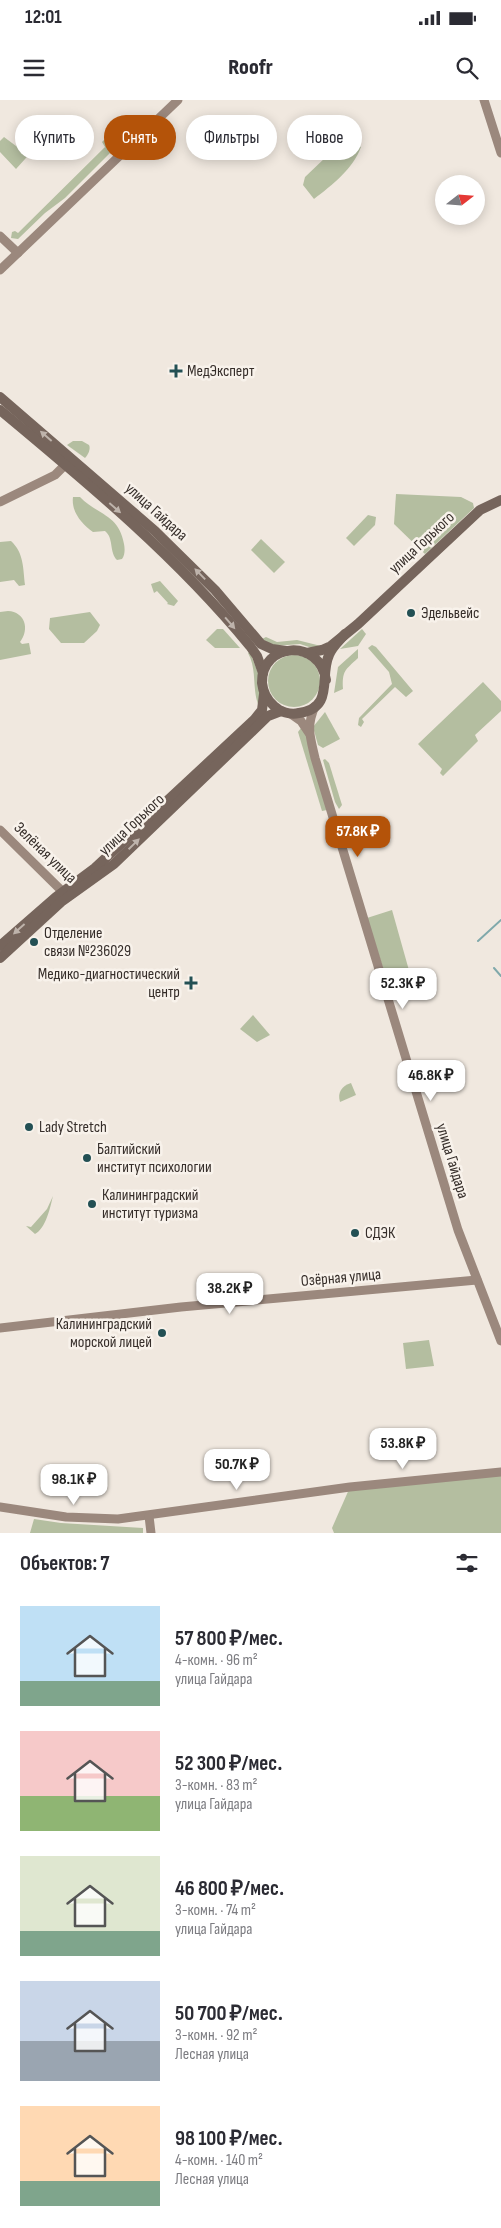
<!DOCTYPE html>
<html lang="ru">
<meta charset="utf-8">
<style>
body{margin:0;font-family:"Sofia Sans Condensed",sans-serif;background:#f7f7f7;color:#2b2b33;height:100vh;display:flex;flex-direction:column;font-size:19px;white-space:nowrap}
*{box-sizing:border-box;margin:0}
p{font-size:16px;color:#7c7c81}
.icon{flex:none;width:28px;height:28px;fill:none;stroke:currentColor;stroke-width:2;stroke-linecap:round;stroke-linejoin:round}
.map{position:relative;height:1433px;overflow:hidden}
.details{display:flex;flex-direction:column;background:#fff;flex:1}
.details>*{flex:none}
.top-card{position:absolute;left:15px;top:15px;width:471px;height:45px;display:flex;gap:10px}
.needle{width:32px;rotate:73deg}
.controls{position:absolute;left:435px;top:75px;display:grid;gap:10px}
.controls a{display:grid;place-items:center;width:50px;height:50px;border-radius:50%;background:#fff;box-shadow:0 2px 12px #0003;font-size:25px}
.price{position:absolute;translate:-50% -42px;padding:0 11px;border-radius:10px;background:#fff;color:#222;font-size:16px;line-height:32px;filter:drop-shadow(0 1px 2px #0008)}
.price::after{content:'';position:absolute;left:50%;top:30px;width:15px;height:11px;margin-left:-8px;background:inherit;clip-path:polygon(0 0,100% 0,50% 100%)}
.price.active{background:#b45309;color:#fff}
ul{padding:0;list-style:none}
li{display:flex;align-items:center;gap:15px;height:125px;padding:0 20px}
li span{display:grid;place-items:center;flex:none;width:140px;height:100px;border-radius:0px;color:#555}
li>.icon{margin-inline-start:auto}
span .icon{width:60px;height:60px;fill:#fffc;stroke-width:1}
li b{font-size:21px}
h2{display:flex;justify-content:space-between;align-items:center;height:60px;padding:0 20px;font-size:21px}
.pill{padding:0 18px;border-radius:22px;background:#fff;box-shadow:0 2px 12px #0003;font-size:18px;line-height:45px}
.pill.active{background:#b45309;color:#fff}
.status{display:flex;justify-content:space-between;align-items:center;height:35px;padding:0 25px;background:#fff;direction:ltr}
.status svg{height:14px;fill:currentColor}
header{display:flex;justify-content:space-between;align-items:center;height:65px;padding:0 20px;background:#fff;font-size:22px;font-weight:800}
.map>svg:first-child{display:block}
.green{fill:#b4bea0}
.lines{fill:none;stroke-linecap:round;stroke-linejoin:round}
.stream{stroke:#80a9ab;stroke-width:2}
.secondary{stroke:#9b887d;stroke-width:9}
.primary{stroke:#76655c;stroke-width:10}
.oneway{fill:#beb3ab}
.poi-dot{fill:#235054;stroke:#f8f2eb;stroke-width:2}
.labels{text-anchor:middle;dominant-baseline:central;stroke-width:5;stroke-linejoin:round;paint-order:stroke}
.poi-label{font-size:16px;fill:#362e2a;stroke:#f8f2eb;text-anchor:start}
.street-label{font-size:16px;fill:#362e2a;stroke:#f8f2eb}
</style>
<div class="status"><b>12:01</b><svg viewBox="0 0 49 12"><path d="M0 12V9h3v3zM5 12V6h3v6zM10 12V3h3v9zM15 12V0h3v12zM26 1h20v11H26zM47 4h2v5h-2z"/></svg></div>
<header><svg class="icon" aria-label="menu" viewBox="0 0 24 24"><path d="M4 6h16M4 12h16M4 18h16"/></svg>Roofr<svg class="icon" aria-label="search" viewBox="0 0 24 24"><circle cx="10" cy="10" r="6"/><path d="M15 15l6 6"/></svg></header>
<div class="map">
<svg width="501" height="1433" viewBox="0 0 501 1433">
<rect width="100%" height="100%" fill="#f0e8df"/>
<!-- green -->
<g class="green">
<path d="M 348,36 L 361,47 C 353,69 332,85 314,99 L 303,85 L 305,77 Z"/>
<path d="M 4,37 L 16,46 L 25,38 L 34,49 L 16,69 L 0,52 L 0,41 Z"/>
<path d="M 106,38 L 114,42 L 115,48 L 65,98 L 45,113 L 18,139 L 11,138 L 12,132 L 15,131 L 18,133 L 105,47 L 102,42 Z"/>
<path d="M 73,341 L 82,341 L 89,345 C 91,349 88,355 85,358 L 67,345 Z"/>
<path d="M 396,394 L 461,397 L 473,403 L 474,408 L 425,454 L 394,424 Z"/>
<path d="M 73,397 L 80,397 C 97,415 119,414 124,444 C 125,449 125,455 122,459 L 117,460 C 109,452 114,438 105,431 L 93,432 C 82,424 71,412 73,397 Z"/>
<path d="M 368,415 L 376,417 L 375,425 L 354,446 L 346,438 Z"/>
<path d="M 261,439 L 285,462 L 274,473 L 251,450 Z"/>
<path d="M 11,441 C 24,453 23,468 25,485 L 19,486 L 14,480 L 0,482 L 0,442 Z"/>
<path d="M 160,481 L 178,501 L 174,506 L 167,504 L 168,503 L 157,491 L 154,493 L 151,484 Z"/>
<path d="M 8,511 C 25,512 30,529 20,542 L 22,544 L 29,543 L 31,554 L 0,560 L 0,512 Z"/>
<path d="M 90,512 L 100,525 L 97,531 L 84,543 L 61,543 L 49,529 L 50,518 Z"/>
<path d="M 217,529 L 223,529 L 240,548 L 215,548 L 206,540 Z"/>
<path d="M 362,529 L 366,534 L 358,546 L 340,549 Z"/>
<path d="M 266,537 L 277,542 L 297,540 L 321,546 L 315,549 L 300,544 L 275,546 L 262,539 Z"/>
<path d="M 372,545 L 376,547 L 413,591 L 406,597 L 395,587 L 362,619 L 364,622 L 361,627 L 358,625 L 359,618 L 392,584 L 389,572 L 368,548 Z"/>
<path d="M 358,549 L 358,558 C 345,570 342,571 343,589 L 334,593 L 338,567 Z"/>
<path d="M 250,552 L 258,573 L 260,603 L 258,604 C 252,587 257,569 248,553 Z"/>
<circle cx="294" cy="581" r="26"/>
<path d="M 483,582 L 501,601 L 501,611 L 475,635 L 478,641 L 443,676 L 440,673 L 442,669 L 418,644 Z"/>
<path d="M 325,612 L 340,639 L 323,648 L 318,645 L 313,627 Z"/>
<path d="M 301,628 L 305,631 L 327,710 L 322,711 L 298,632 Z"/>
<path d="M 325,659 L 329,663 L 342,705 L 339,709 L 335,702 L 323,660 Z"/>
<path d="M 392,810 L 412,881 L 389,887 L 367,818 Z"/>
<path d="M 253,915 L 270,935 L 257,942 L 240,929 Z"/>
<path d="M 351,983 L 356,995 L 340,1002 C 337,992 342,986 351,983 Z"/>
<path d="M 53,1096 C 50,1108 46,1128 35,1134 L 26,1126 L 31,1127 L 47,1109 Z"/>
<path d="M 429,1240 L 434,1266 L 406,1269 L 403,1243 Z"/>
<path d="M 501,1372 L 501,1433 L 334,1433 L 332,1428 L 350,1387 Z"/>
<path d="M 34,1419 L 61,1423 L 143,1428 L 143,1433 L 30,1433 Z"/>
</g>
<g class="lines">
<!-- stream -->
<g class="stream">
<path d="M 478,841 L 501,820"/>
<path d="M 494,868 L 501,876"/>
<path d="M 411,889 L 412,888"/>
</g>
<!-- secondary -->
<g class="secondary">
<path d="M 484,0 L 501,53"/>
<path d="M 0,136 L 18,153"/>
<path d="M 0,170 L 178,0"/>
<path d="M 0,402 L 55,375 L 64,366"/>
<path d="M 315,606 C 306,627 310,636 315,658 L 458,1130 L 501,1241"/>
<path d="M 291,614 L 301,621 L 309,633"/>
<path d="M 0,730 L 68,797"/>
<path d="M 0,1228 L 181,1207 L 477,1180"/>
<path d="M 0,1407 L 66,1417 L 118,1419 L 350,1387 L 501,1372"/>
<path d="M 149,1416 L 151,1433"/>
</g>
<!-- primary -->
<g class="primary">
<path d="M 0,297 L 155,431 L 215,490 L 261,544 L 272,549 L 286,551"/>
<path d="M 0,310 C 89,384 177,457 250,546 L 257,556 L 263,573"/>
<path d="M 307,553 L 322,550 L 331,546 L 358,524 L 480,410 L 501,400"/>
<path d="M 326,580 C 320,538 261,542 262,583 C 263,592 267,600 274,606 C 280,612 290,615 299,613 C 335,608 319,576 329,555 C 332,547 340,540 345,534"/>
<path d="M 0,846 L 56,797 L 95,768 L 254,620 L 262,610 L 264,594"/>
<path d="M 0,858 L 61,802 L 114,764 L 268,616 L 281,611"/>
</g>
</g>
<!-- one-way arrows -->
<defs><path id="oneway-solid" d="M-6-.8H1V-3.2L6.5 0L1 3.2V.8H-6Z" transform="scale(1.25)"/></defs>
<g class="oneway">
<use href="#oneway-solid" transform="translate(46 336) rotate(-139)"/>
<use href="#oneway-solid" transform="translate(115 408) rotate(41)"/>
<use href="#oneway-solid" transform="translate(200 474) rotate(-134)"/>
<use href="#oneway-solid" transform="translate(230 523) rotate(49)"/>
<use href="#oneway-solid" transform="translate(134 744) rotate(-44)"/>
<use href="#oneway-solid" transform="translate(19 829) rotate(138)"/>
</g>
<!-- markers -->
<g class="poi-dot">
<path d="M173.5 263.5h5v5h5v5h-5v5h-5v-5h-5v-5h5z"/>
<circle cx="411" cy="513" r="5"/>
<circle cx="34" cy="842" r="5"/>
<path d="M188.5 875.5h5v5h5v5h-5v5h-5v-5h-5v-5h5z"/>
<circle cx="29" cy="1027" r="5"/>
<circle cx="87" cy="1058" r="5"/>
<circle cx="92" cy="1104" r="5"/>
<circle cx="355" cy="1133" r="5"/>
<circle cx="162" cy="1233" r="5"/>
</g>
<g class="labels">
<!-- poi labels -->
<g class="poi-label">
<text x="187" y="271">МедЭксперт</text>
<text x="421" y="513">Эдельвейс</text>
<text x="44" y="833">Отделение<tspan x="44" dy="18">связи №236029</tspan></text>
<text x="180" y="874" text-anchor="end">Медико-диагностический<tspan x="180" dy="18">центр</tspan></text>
<text x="39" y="1027">Lady Stretch</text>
<text x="97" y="1049">Балтийский<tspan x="97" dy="18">институт психологии</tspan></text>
<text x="102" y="1095">Калининградский<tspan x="102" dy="18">институт туризма</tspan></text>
<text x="365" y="1133">СДЭК</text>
<text x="152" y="1224" text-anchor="end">Калининградский<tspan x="152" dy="18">морской лицей</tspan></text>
</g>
<!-- street labels -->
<g class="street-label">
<text transform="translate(156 412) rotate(42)">улица Гайдара</text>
<text transform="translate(422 443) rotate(-43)">улица Горького</text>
<text transform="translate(132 725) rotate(-43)">улица Горького</text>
<text transform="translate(45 753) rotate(44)">Зелёная улица</text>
<text transform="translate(452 1061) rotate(73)">улица Гайдара</text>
<text transform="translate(341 1178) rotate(-5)">Озёрная улица</text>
</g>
</g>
</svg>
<div class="controls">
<a><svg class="needle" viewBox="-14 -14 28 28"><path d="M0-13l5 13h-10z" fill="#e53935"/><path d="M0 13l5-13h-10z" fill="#7c7c81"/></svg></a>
</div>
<b class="price active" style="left:358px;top:758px">57.8K ₽</b>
<b class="price" style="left:403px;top:910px">52.3K ₽</b>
<b class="price" style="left:431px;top:1002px">46.8K ₽</b>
<b class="price" style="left:230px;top:1215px">38.2K ₽</b>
<b class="price" style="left:403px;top:1370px">53.8K ₽</b>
<b class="price" style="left:237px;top:1391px">50.7K ₽</b>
<b class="price" style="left:74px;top:1406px">98.1K ₽</b>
<div class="top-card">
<a class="pill">Купить</a>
<a class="pill active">Снять</a>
<a class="pill">Фильтры</a>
<a class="pill">Новое</a>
</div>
</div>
<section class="details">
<h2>Объектов: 7<svg class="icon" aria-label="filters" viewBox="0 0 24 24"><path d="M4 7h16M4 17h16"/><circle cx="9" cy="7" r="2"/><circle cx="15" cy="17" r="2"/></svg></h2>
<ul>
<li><span style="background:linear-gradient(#bfe0f5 75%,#7fa58c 0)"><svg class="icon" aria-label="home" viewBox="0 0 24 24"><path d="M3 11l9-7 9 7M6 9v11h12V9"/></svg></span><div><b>57 800 ₽/мес.</b><p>4-комн. · 96 m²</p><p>улица Гайдара</p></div></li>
<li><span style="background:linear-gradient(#f6c9c9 65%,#8fb573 0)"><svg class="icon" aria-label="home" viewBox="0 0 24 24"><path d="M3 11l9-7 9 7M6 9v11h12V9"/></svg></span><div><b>52 300 ₽/мес.</b><p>3-комн. · 83 m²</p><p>улица Гайдара</p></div></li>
<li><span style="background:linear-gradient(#dfe7d0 75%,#7fa58c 0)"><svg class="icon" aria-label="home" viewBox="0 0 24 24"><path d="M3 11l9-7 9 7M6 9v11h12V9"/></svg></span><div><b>46 800 ₽/мес.</b><p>3-комн. · 74 m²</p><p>улица Гайдара</p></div></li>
<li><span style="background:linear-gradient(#c9d6e8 60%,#9aa5b1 0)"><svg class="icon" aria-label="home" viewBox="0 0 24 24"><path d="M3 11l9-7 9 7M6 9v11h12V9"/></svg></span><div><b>50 700 ₽/мес.</b><p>3-комн. · 92 m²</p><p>Лесная улица</p></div></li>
<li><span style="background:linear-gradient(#ffd9b3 75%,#7fa58c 0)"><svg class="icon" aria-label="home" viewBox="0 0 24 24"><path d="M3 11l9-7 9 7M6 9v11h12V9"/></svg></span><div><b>98 100 ₽/мес.</b><p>4-комн. · 140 m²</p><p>Лесная улица</p></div></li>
</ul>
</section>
